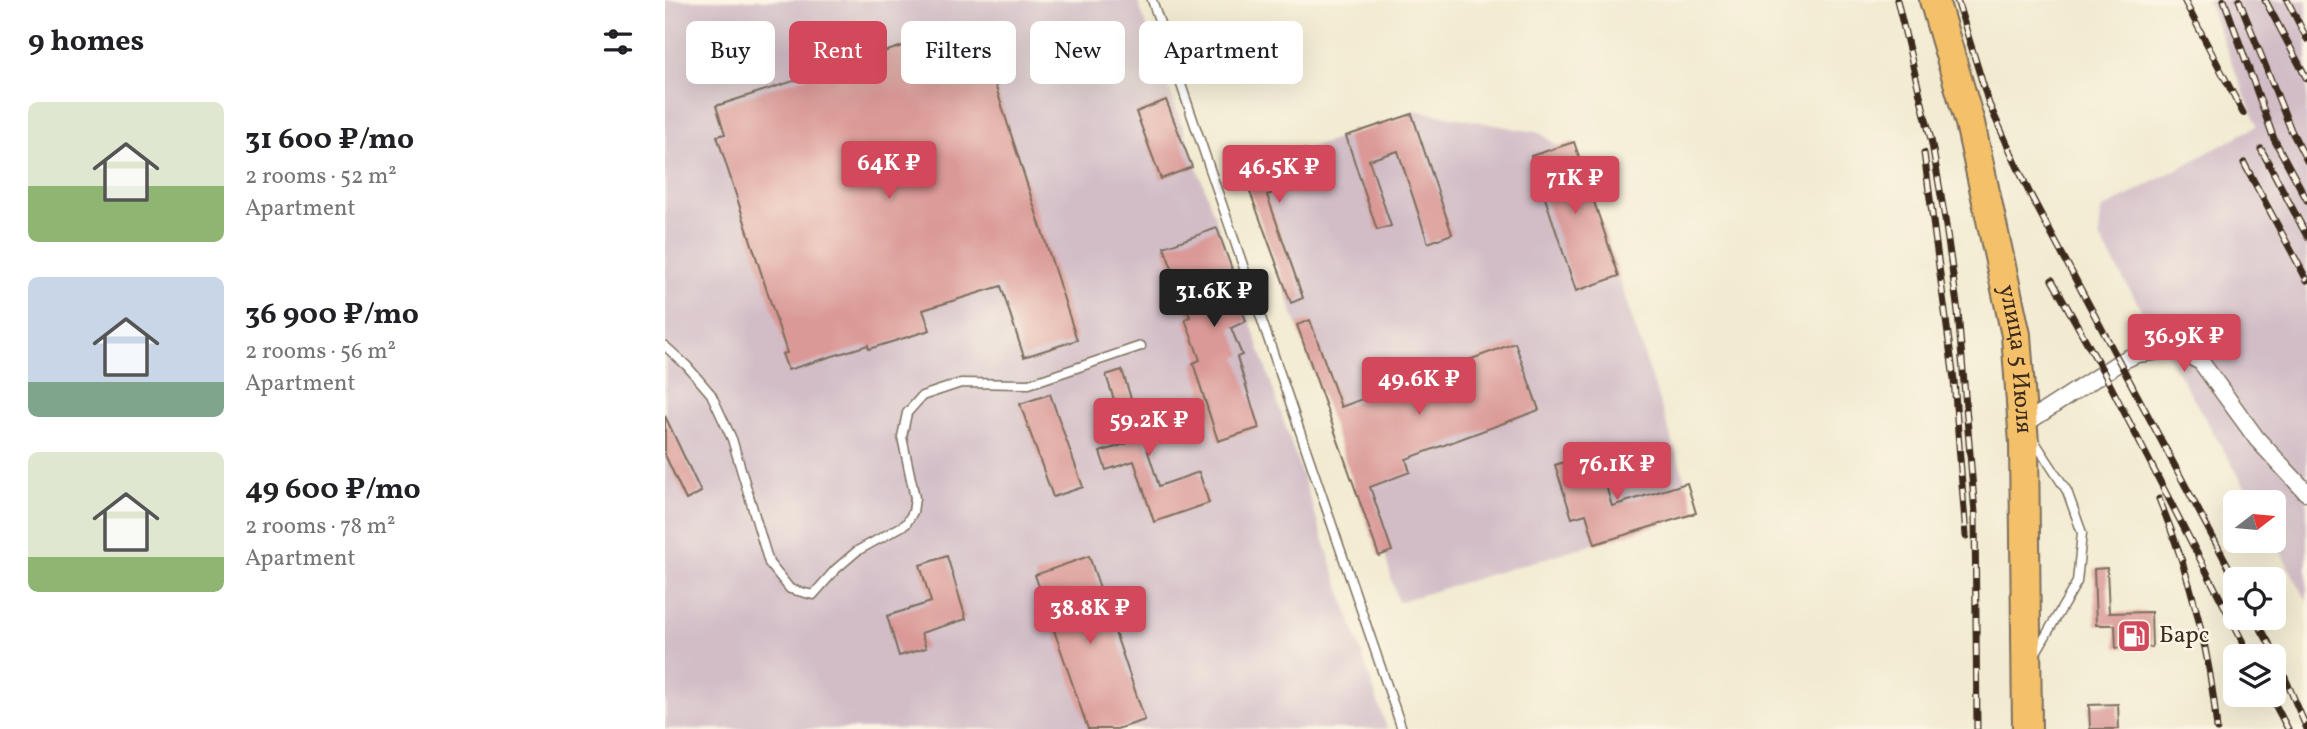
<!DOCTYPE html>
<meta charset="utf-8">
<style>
body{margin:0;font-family:Vollkorn,serif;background:#f2f2f2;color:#202124;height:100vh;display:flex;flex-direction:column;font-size:26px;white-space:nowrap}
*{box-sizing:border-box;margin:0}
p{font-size:23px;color:#757577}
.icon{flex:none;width:38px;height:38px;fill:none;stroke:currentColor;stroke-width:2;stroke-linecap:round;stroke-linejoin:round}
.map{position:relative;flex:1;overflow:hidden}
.side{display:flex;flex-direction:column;background:#fff;width:665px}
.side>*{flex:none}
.banner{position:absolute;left:21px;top:21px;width:665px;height:63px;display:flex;gap:14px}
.needle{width:46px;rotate:74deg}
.controls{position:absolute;left:1558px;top:490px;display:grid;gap:14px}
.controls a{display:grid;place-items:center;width:63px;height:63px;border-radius:10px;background:#fff;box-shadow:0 7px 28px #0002;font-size:35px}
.price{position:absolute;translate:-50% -60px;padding:0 16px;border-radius:7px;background:#d1495b;color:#fff;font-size:23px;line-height:46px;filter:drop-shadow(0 2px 4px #0008)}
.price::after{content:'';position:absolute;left:50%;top:42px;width:21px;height:16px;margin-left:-10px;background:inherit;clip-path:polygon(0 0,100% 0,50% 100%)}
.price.active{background:#222;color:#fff}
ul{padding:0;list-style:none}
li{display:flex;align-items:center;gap:21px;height:175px;padding:0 28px}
li span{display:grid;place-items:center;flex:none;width:196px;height:140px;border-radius:10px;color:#555}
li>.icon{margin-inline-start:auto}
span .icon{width:84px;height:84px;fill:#fffc;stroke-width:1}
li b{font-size:30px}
h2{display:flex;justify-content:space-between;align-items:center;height:84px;padding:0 28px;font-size:30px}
.chip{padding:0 24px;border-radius:10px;background:#fff;box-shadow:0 7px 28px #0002;font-size:24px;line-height:63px}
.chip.active{background:#d1495b;color:#fff}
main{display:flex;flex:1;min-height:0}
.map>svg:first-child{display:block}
.industrial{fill:#d2bdc7}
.building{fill:#da9996}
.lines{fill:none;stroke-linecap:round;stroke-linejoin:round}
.lane-casing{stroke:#7b6e5d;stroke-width:11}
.street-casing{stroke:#7b6e5d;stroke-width:19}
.highway-casing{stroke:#7b6e5d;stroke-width:32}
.lane{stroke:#fff;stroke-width:8}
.street{stroke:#fff;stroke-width:16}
.highway{stroke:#f4c16b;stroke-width:28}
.rail-casing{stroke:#3b2a1e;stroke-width:7}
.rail{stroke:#fcf5e5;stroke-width:4.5;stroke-dasharray:13;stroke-linecap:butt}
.labels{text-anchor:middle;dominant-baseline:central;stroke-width:5;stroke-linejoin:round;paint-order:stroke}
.street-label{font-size:24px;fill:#3b2a1e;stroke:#fcf5e5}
.poi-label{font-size:24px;fill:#3b2a1e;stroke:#fcf5e5;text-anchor:start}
</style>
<main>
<section class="side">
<h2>9 homes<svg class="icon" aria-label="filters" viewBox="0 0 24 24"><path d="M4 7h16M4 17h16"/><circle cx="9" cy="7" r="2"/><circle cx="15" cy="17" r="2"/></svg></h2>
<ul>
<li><span style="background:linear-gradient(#dfe7d0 60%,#8fb573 0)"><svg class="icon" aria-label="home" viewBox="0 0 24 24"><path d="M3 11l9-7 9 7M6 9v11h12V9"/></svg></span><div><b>31 600 ₽/mo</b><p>2 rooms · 52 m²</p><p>Apartment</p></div></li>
<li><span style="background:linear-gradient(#c9d6e8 75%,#7fa58c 0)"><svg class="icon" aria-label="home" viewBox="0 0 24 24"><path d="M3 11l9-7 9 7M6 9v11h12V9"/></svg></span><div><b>36 900 ₽/mo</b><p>2 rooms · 56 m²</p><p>Apartment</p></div></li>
<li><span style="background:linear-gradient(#dfe7d0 75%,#8fb573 0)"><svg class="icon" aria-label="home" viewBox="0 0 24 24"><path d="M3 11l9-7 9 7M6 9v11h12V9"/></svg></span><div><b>49 600 ₽/mo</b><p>2 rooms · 78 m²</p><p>Apartment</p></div></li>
</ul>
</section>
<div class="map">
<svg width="1642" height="729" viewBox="0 0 1642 729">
<rect width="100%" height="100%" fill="#fcf5e5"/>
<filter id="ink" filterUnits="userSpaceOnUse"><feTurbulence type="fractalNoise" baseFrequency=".0143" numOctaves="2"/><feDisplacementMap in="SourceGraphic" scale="14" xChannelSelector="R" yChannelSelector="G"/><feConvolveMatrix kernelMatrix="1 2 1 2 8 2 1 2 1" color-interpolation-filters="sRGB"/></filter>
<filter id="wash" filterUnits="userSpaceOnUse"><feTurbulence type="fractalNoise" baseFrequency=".00686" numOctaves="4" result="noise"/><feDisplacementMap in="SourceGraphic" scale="28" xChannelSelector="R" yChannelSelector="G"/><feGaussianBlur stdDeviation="1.57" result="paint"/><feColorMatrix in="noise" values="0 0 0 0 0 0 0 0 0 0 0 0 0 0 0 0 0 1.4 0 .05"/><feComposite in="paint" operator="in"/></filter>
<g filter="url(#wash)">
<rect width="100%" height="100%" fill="#f2ebd1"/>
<!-- industrial -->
<g class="industrial">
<path d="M 0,0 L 472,0 L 554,228 L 722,729 L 0,729 Z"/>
<path d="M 1542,0 L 1642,0 L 1642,601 L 1608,538 L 1608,502 L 1589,502 L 1434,237 L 1436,210 L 1592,126 Z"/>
<path d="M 749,110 L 875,133 L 894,147 L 909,142 L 1031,513 L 733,602 L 720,555 L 714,556 L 577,170 L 747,115 Z"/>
</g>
<g id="blocks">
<!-- building -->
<g class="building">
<path d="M 303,25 L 312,53 L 319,50 L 412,340 L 359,357 L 336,286 L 258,310 L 265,330 L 204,349 L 203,345 L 123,370 L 117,354 L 122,353 L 52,136 L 60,134 L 51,106 Z"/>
<path d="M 501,100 L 527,167 L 496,179 L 471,112 Z"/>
<path d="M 747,114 L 787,234 L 763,243 L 733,151 L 704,160 L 726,226 L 712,230 L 681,136 Z"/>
<path d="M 909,142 L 954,276 L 911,291 L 866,156 Z"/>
<path d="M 640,149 L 651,178 L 602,195 L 638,298 L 626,303 L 577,170 Z"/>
<path d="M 552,228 L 576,294 L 572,296 L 581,321 L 566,328 L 577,355 L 572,357 L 594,428 L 553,441 L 528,363 L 535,360 L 520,319 L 525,317 L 499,247 Z"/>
<path d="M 645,320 L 676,407 L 850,343 L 874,410 L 741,459 L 745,472 L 705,487 L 727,551 L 714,556 L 632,325 Z"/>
<path d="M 457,370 L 471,414 L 499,406 L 502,419 L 475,427 L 494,486 L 534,472 L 544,503 L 489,522 L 469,461 L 441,470 L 435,452 L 463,443 L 441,375 Z"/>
<path d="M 385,394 L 418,487 L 388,497 L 355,404 Z"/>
<path d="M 0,416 L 36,492 L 21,500 L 0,455 Z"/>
<path d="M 931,452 L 947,506 L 1022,483 L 1031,513 L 930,544 L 921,514 L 907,518 L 890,465 Z"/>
<path d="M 282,556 L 301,619 L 256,633 L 261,648 L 234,656 L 222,616 L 266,602 L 255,565 Z"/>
<path d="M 424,556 L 480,720 L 452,729 L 423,729 L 370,575 Z"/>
<path d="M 1442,568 L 1444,613 L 1486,612 L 1487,647 L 1451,648 L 1450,625 L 1431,625 L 1429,569 Z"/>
<path d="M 1453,704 L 1454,729 L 1425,729 L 1424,705 Z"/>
</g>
</g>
</g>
<g filter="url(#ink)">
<use href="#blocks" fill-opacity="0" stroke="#7b6e5d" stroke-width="2"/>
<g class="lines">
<!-- lane casing -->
<g class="lane-casing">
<g id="lane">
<path d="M 487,0 L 737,729"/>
<path d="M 0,346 L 22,366 L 46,394 L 67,439 L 104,563 L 125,589 L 148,595 L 171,569 L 192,551 L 241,524 L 248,512 L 250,498 L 237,437 L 242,413 L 257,396 L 296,383 L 364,384 L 476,346"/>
<path d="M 1368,439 L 1402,491 L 1417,533 L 1412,582 L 1370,654"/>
</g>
</g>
<!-- street casing -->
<g class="street-casing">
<path id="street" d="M 1358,425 L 1455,362 L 1472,354 L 1511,349 L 1536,362 L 1592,439 L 1642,493"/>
</g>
<!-- highway casing -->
<g class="highway-casing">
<g id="highway">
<path id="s1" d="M 1269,0 L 1305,123 L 1351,335 L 1359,443 L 1362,729"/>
</g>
</g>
<!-- lane -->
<use href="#lane" class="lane"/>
<!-- street -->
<use href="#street" class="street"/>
<!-- highway -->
<use href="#highway" class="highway"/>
<!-- rail casing -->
<g class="rail-casing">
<g id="rail">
<path d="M 1232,0 L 1267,144 L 1280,219 L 1293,312 L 1310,513 L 1312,729"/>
<path d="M 1292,0 L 1324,104 L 1364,192 L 1570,579"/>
<path d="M 1519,0 L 1578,113"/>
<path d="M 1559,0 L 1609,139 L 1642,200"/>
<path d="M 1574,0 L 1626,130 L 1642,161"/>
<path d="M 1600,0 L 1642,79"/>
<path d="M 1622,0 L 1642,39"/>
<path d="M 1596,149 L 1642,236"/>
<path d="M 1259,153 L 1289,380 L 1301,536"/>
<path d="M 1579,163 L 1642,280"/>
<path d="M 1387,280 L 1439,373 L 1585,656"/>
<path d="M 1494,499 C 1524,572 1545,651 1552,729"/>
<path d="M 1590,618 L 1610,654 L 1642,729"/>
<path d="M 1605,695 L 1623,729"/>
</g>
</g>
<!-- rail -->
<use href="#rail" class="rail"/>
</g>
</g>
<!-- icons -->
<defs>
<g id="fuel-square" transform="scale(1.75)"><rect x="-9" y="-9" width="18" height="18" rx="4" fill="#d1495b" stroke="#fcf5e5"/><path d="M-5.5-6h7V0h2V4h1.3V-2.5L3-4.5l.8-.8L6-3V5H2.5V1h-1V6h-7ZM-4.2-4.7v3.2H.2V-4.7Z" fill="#fff"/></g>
</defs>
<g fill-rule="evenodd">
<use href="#fuel-square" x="1469" y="636"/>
</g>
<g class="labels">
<!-- street labels -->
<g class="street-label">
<text stroke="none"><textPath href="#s1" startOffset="369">улица 5 Июля</textPath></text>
</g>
<!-- poi labels -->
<g class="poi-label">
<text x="1494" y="636">Барс</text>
</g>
</g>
</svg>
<div class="controls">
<a><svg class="needle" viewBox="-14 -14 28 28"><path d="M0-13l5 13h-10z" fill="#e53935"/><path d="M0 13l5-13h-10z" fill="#757577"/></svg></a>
<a><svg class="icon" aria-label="locate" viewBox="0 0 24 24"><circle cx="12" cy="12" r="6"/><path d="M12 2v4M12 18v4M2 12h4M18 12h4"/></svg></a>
<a><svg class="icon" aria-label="layers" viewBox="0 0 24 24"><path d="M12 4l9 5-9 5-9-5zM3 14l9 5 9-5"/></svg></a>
</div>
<b class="price" style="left:224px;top:201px">64K ₽</b>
<b class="price" style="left:614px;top:205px">46.5K ₽</b>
<b class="price" style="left:910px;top:216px">71K ₽</b>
<b class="price active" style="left:549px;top:329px">31.6K ₽</b>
<b class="price" style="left:1519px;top:374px">36.9K ₽</b>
<b class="price" style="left:754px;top:417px">49.6K ₽</b>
<b class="price" style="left:484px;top:458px">59.2K ₽</b>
<b class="price" style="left:952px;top:502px">76.1K ₽</b>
<b class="price" style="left:425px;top:646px">38.8K ₽</b>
<div class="banner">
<a class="chip">Buy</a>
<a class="chip active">Rent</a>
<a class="chip">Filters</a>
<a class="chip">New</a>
<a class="chip">Apartment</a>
</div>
</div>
</main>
